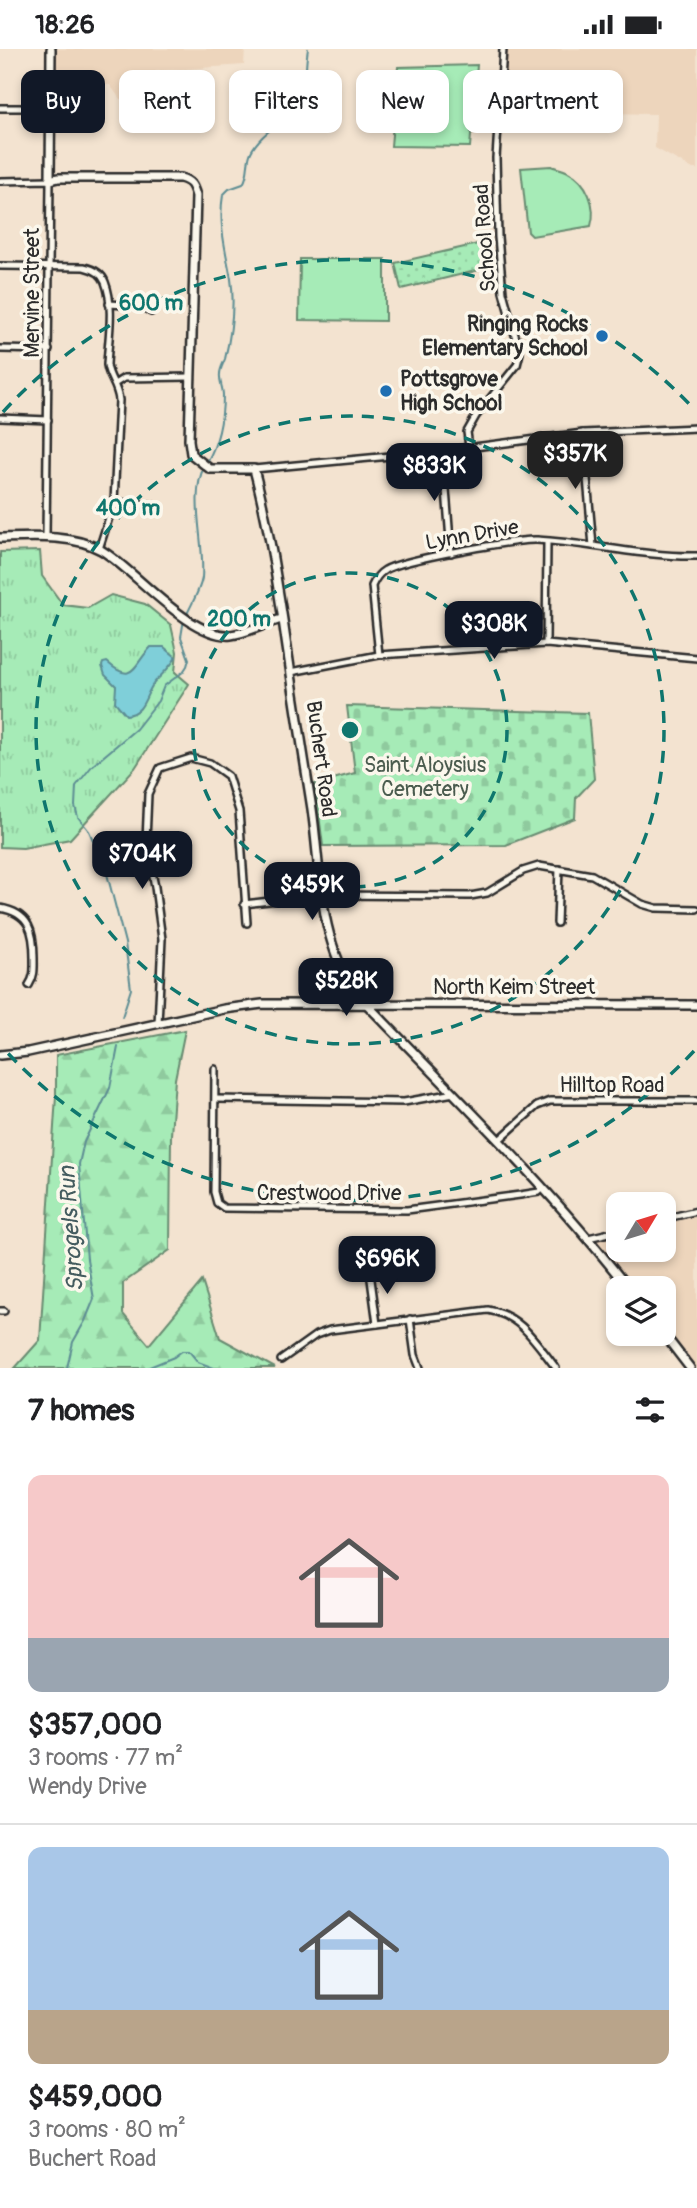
<!DOCTYPE html>
<meta charset="utf-8">
<style>
body{margin:0;font-family:Pangolin,sans-serif;background:#f6f6f6;color:#202124;height:100vh;display:flex;flex-direction:column;font-size:26px;white-space:nowrap}
*{box-sizing:border-box;margin:0}
p{font-size:23px;color:#757577}
.icon{flex:none;width:38px;height:38px;fill:none;stroke:currentColor;stroke-width:2;stroke-linecap:round;stroke-linejoin:round}
.map{position:relative;height:1319px;overflow:hidden}
.side{display:flex;flex-direction:column;background:#fff;flex:1}
.side>*{flex:none}
.banner{position:absolute;left:21px;top:21px;width:656px;height:63px;display:flex;gap:14px}
.needle{width:46px;rotate:52deg}
.buttons{position:absolute;left:606px;top:1143px;display:grid;gap:14px}
.buttons a{display:grid;place-items:center;width:70px;height:70px;border-radius:14px;background:#fff;box-shadow:0 4px 10px #0003;font-size:35px}
.price{position:absolute;translate:-50% -60px;padding:0 16px;border-radius:14px;background:#111827;color:#fff;font-size:23px;line-height:46px;filter:drop-shadow(0 2px 4px #0008)}
.price::after{content:'';position:absolute;left:50%;top:42px;width:21px;height:16px;margin-left:-10px;background:inherit;clip-path:polygon(0 0,100% 0,50% 100%)}
.price.active{background:#222;color:#fff}
ul{padding:0;list-style:none}
li{display:grid;align-content:center;gap:14px;height:371px;padding:0 28px}
li+li{border-top:2px solid #e0e0e0}
li span{display:grid;place-items:center;height:217px;border-radius:14px;color:#555}
li>.icon{margin-inline-start:auto}
span .icon{width:126px;height:126px;fill:#fffc;stroke-width:1}
li b{font-size:30px}
h2{display:flex;justify-content:space-between;align-items:center;height:84px;padding:0 28px;font-size:30px}
.chip{padding:0 24px;border-radius:14px;background:#fff;box-shadow:0 4px 10px #0003;font-size:24px;line-height:63px}
.chip.active{background:#111827;color:#fff}
.status{display:flex;justify-content:space-between;align-items:center;height:49px;padding:0 35px;background:#fff;direction:ltr}
.status svg{height:19px;fill:currentColor}
.map>svg:first-child{display:block}
.built{fill:#edd5bc}
.grass{fill:url(#grass-tufts);stroke:#688b71;stroke-width:2}
.forest{fill:url(#forest-firs);stroke:#688b71;stroke-width:2}
.cemetery{fill:url(#cemetery-stones);stroke:#688b71;stroke-width:2}
.park{fill:url(#park-dots);stroke:#688b71;stroke-width:2}
.garden{fill:#a6ebb7;stroke:#688b71;stroke-width:2}
.water{fill:#7fcfd9;stroke:#5d8d93;stroke-width:2}
.lines{fill:none;stroke-linecap:round;stroke-linejoin:round}
.stream{stroke:#5d8d93;stroke-width:2}
.street-casing{stroke:#2b2b2b;stroke-width:10}
.secondary-casing{stroke:#2b2b2b;stroke-width:12}
.street{stroke:#fbf7ec;stroke-width:5}
.secondary{stroke:#fbf7ec;stroke-width:7}
.ring{fill:none;stroke:#0f766e;stroke-width:3.5;stroke-dasharray:12 9}
.poi-dot{fill:#1f6fb2;stroke:#fbf7ec;stroke-width:2.5}
.labels{text-anchor:middle;dominant-baseline:central;stroke-width:7;stroke-linejoin:round;paint-order:stroke}
.street-label{font-size:21px;fill:#2b2b2b;stroke:#fbf7ec}
.poi-label{font-size:21px;font-weight:bold;fill:#2b2b2b;stroke:#fbf7ec;text-anchor:end}
.park-label{font-size:21px;fill:#4a5b4e;stroke:#fbf7ec}
.water-label{font-size:23px;font-style:italic;fill:#445c5f;stroke:#fbf7ec}
.centre{fill:#0f766e;stroke:#fbf7ec;stroke-width:3.5}
.ring-label{font-size:21px;text-anchor:middle;font-weight:bold;fill:#0f766e;stroke:#fbf7ec;stroke-width:7;stroke-linejoin:round;paint-order:stroke}
</style>
<div class="status"><b>18:26</b><svg viewBox="0 0 49 12"><path d="M0 12V9h3v3zM5 12V6h3v6zM10 12V3h3v9zM15 12V0h3v12zM26 1h20v11H26zM47 4h2v5h-2z"/></svg></div>
<div class="map">
<svg width="697" height="1319" viewBox="0 0 697 1319">
<defs>
<pattern id="grass-tufts" width="24" height="20" patternUnits="userSpaceOnUse" patternTransform="scale(1.75)"><rect width="24" height="20" fill="#a6ebb7"/><path d="M3 7l-1-3M5 7V3M7 7l1-3M15 17l-1-3M17 17v-4M19 17l1-3" fill="none" stroke="#8fca9e"/></pattern>
<pattern id="forest-firs" width="22" height="20" patternUnits="userSpaceOnUse" patternTransform="scale(1.75)"><rect width="22" height="20" fill="#a6ebb7"/><path d="M5 1l3.5 6h-7zM16 11l3.5 6h-7z" fill="#8fca9e"/></pattern>
<pattern id="cemetery-stones" width="16" height="16" patternUnits="userSpaceOnUse" patternTransform="scale(1.75)"><rect width="16" height="16" fill="#a6ebb7"/><path d="M2 7V4a2 2 0 0 1 4 0v3zM10 15v-3a2 2 0 0 1 4 0v3z" fill="#8fca9e"/></pattern>
<pattern id="park-dots" width="8" height="8" patternUnits="userSpaceOnUse" patternTransform="scale(1.75)"><rect width="8" height="8" fill="#a6ebb7"/><path d="M2 2h.1M6 6h.1" fill="none" stroke="#8fca9e" stroke-width="1.8" stroke-linecap="round"/></pattern>
</defs>
<rect width="100%" height="100%" fill="#f3e3d0"/>
<filter id="ink" filterUnits="userSpaceOnUse"><feTurbulence type="fractalNoise" baseFrequency=".0143" numOctaves="2"/><feDisplacementMap in="SourceGraphic" scale="14" xChannelSelector="R" yChannelSelector="G"/><feConvolveMatrix kernelMatrix="1 2 1 2 8 2 1 2 1" color-interpolation-filters="sRGB"/></filter>
<g filter="url(#ink)">
<!-- built -->
<g class="built">
<path d="M 55,0 L 245,0 L 244,16 L 156,22 L 153,49 L 120,50 L 110,36 L 57,33 Z"/>
<path d="M 504,0 L 697,0 L 697,120 L 693,120 L 655,99 L 656,65 L 502,62 Z"/>
<path d="M 697,1167 L 697,1319 L 691,1319 L 663,1282 L 663,1239 L 631,1239 L 595,1190 L 618,1185 L 618,1200 L 663,1200 L 663,1175 Z"/>
</g>
<!-- grass -->
<path class="grass" d="M 40,502 L 42,527 L 63,556 L 88,559 L 111,546 L 145,555 L 171,576 L 177,603 L 175,623 L 189,635 L 135,719 L 70,790 L 23,799 L 0,798 L 0,503 Z"/>
<!-- forest -->
<path class="forest" d="M 185,981 L 175,1030 L 171,1086 L 170,1201 L 123,1234 L 123,1265 L 149,1296 L 202,1232 L 220,1289 L 275,1319 L 15,1319 L 40,1291 L 56,1047 L 56,1006 Z"/>
<!-- cemetery -->
<path class="cemetery" d="M 347,657 L 588,664 L 594,730 L 576,749 L 575,769 L 506,796 L 323,797 L 315,735 L 355,724 Z"/>
<!-- park -->
<path class="park" d="M 482,194 L 488,219 L 401,240 L 395,214 Z"/>
<!-- garden -->
<g class="garden">
<path d="M 477,16 L 470,98 L 391,97 L 398,18 Z"/>
<path d="M 551,117 C 556,119 563,120 568,123 C 587,132 597,157 591,177 L 532,187 L 528,183 L 521,119 Z"/>
<path d="M 300,210 L 385,210 L 385,272 L 299,271 Z"/>
</g>
<!-- water -->
<path class="water" d="M 151,598 L 164,598 L 176,608 C 171,618 162,625 154,634 C 145,645 145,665 126,666 L 115,653 L 116,637 L 105,626 L 102,617 L 103,614 L 107,613 C 134,637 133,616 151,598 Z"/>
<g class="lines">
<!-- stream -->
<g class="stream">
<path d="M 207,413 C 219,392 223,370 223,346 C 223,339 219,332 220,325 C 220,320 223,315 225,310 C 231,285 235,256 231,230 C 226,202 218,175 223,146 L 229,140 L 243,135 C 250,124 246,113 251,103 C 262,81 292,69 301,50 C 307,36 305,15 308,0"/>
<path d="M 187,565 C 192,554 200,541 202,529 C 205,494 189,448 204,418"/>
<path d="M 122,968 L 131,940 L 125,894 L 106,821 L 89,782 L 78,768 L 75,757 L 76,737 L 92,717 L 136,680 L 158,652 L 164,637 L 183,623 L 187,617 L 189,610 L 181,588 L 184,570"/>
<path d="M 67,1319 L 73,1293 L 85,1272 L 94,1250 L 87,1210 L 79,1115 L 84,1093 L 110,1039 L 118,998"/>
<path d="M 147,1319 L 174,1308 L 182,1302 L 189,1302 L 198,1313 L 214,1319"/>
</g>
<!-- street casing -->
<g class="street-casing">
<g id="street">
<path d="M 0,59 L 50,59"/>
<path d="M 0,132 L 50,131 L 46,488"/>
<path d="M 0,217 L 84,218 C 93,220 102,225 105,233 C 115,258 108,291 107,316 C 109,330 117,335 119,351 L 114,453 L 99,500"/>
<path d="M 109,255 L 141,257 L 151,263"/>
<path d="M 0,300 L 49,301"/>
<path d="M 116,334 L 124,329 L 191,328"/>
<path d="M 0,369 L 48,371"/>
<path d="M 583,384 L 593,497"/>
<path d="M 469,398 L 467,383 L 476,367 L 517,316 L 520,304 L 503,243 L 498,188 L 496,109 L 503,0"/>
<path d="M 443,402 L 451,504"/>
<path d="M 254,420 L 443,402 L 583,384 L 697,379"/>
<path d="M 114,453 L 152,456"/>
<path d="M 546,595 L 547,493"/>
<path d="M 379,606 L 372,537 C 375,530 378,525 385,521 C 401,511 517,490 537,491 C 591,494 643,508 697,507"/>
<path d="M 291,623 L 379,606 L 546,595 L 697,609"/>
<path d="M 244,855 L 322,846 L 470,847 L 487,844 L 523,822 L 539,817 L 592,826 L 642,855 L 656,859 L 697,860"/>
<path d="M 0,859 C 30,864 34,883 34,909 C 34,919 35,927 29,936"/>
<path d="M 557,874 L 559,820"/>
<path d="M 158,975 L 162,890 L 155,838 L 146,792 L 148,745 L 160,719 L 191,709 L 210,714 L 228,727 L 239,762 L 247,874"/>
<path d="M 215,1020 L 214,1143 L 217,1154 L 224,1159 L 407,1161 L 520,1146 L 539,1143 L 543,1139"/>
<path d="M 216,1050 L 404,1053 L 454,1044"/>
<path d="M 499,1091 L 537,1057 L 550,1052 L 697,1052"/>
<path d="M 663,1170 L 697,1162"/>
<path d="M 588,1189 L 618,1182"/>
<path d="M 370,1223 L 377,1275"/>
<path d="M 0,1262 L 4,1262"/>
<path d="M 410,1270 L 415,1306 L 420,1319"/>
<path d="M 281,1311 L 316,1286 L 330,1281 L 488,1261 C 521,1266 537,1295 556,1319"/>
</g>
</g>
<!-- secondary casing -->
<g class="secondary-casing">
<g id="secondary">
<path d="M 51,0 L 50,131 L 58,129 L 180,129 C 191,132 193,136 196,147 L 189,391 L 191,405 L 210,420 L 254,420 C 267,469 275,520 283,571 C 292,634 302,697 312,760 C 321,823 318,890 356,944 C 449,1041 545,1133 628,1239"/>
<path d="M 0,489 C 31,488 73,485 101,501 C 134,520 190,590 231,586 C 248,584 265,574 282,570"/>
<path d="M 0,1006 L 28,1003 L 224,960 L 262,955 L 697,956"/>
<path d="M 663,1284 L 690,1319"/>
</g>
</g>
<!-- street -->
<use href="#street" class="street"/>
<!-- secondary -->
<use href="#secondary" class="secondary"/>
</g>
</g>
<!-- distance rings -->
<g class="ring">
<circle cx="350" cy="681" r="157"/>
<circle cx="350" cy="681" r="314"/>
<path d="M694 1002A471 471 0 0 1 3 999M3 363A471 471 0 0 1 694 360"/>
</g>
<!-- markers -->
<g class="poi-dot">
<circle cx="602" cy="287" r="7"/>
<circle cx="386" cy="342" r="7"/>
</g>
<g class="labels">
<!-- street labels -->
<g class="street-label">
<text transform="translate(485 189) rotate(-94)">School Road</text>
<text transform="translate(32 244) rotate(-90)">Mervine Street</text>
<text transform="translate(472 486) rotate(-10)">Lynn Drive</text>
<text transform="translate(321 710) rotate(82)">Buchert Road</text>
<text x="514" y="938">North Keim Street</text>
<text x="612" y="1036">Hilltop Road</text>
<text x="329" y="1144">Crestwood Drive</text>
</g>
<!-- poi labels -->
<g class="poi-label">
<text x="588" y="275">Ringing Rocks<tspan x="588" dy="24">Elementary School</tspan></text>
<text x="400" y="330" text-anchor="start">Pottsgrove<tspan x="400" dy="24">High School</tspan></text>
</g>
<!-- park labels -->
<g class="park-label">
<text x="425" y="716">Saint Aloysius<tspan x="425" dy="24">Cemetery</tspan></text>
</g>
<!-- water labels -->
<g class="water-label">
<text transform="translate(71 1180) rotate(-94)">Sprogels Run</text>
</g>
</g>
<circle cx="350" cy="681" r="10" class="centre"/>
<g class="ring-label">
<text x="151" y="261">600 m</text>
<text x="128" y="466">400 m</text>
<text x="239" y="577">200 m</text>
</g>
</svg>
<div class="buttons">
<a><svg class="needle" viewBox="-14 -14 28 28"><path d="M0-13l5 13h-10z" fill="#e53935"/><path d="M0 13l5-13h-10z" fill="#757577"/></svg></a>
<a><svg class="icon" aria-label="layers" viewBox="0 0 24 24"><path d="M12 4l9 5-9 5-9-5zM3 14l9 5 9-5"/></svg></a>
</div>
<b class="price active" style="left:575px;top:442px">$357K</b>
<b class="price" style="left:434px;top:454px">$833K</b>
<b class="price" style="left:494px;top:612px">$308K</b>
<b class="price" style="left:142px;top:842px">$704K</b>
<b class="price" style="left:312px;top:873px">$459K</b>
<b class="price" style="left:346px;top:969px">$528K</b>
<b class="price" style="left:387px;top:1247px">$696K</b>
<div class="banner">
<a class="chip active">Buy</a>
<a class="chip">Rent</a>
<a class="chip">Filters</a>
<a class="chip">New</a>
<a class="chip">Apartment</a>
</div>
</div>
<section class="side">
<h2>7 homes<svg class="icon" aria-label="filters" viewBox="0 0 24 24"><path d="M4 7h16M4 17h16"/><circle cx="9" cy="7" r="2"/><circle cx="15" cy="17" r="2"/></svg></h2>
<ul>
<li><span style="background:linear-gradient(#f6c9c9 75%,#9aa5b1 0)"><svg class="icon" aria-label="home" viewBox="0 0 24 24"><path d="M3 11l9-7 9 7M6 9v11h12V9"/></svg></span><div><b>$357,000</b><p>3 rooms · 77 m²</p><p>Wendy Drive</p></div></li>
<li><span style="background:linear-gradient(#a9c7e8 75%,#b9a48a 0)"><svg class="icon" aria-label="home" viewBox="0 0 24 24"><path d="M3 11l9-7 9 7M6 9v11h12V9"/></svg></span><div><b>$459,000</b><p>3 rooms · 80 m²</p><p>Buchert Road</p></div></li>
</ul>
</section>
